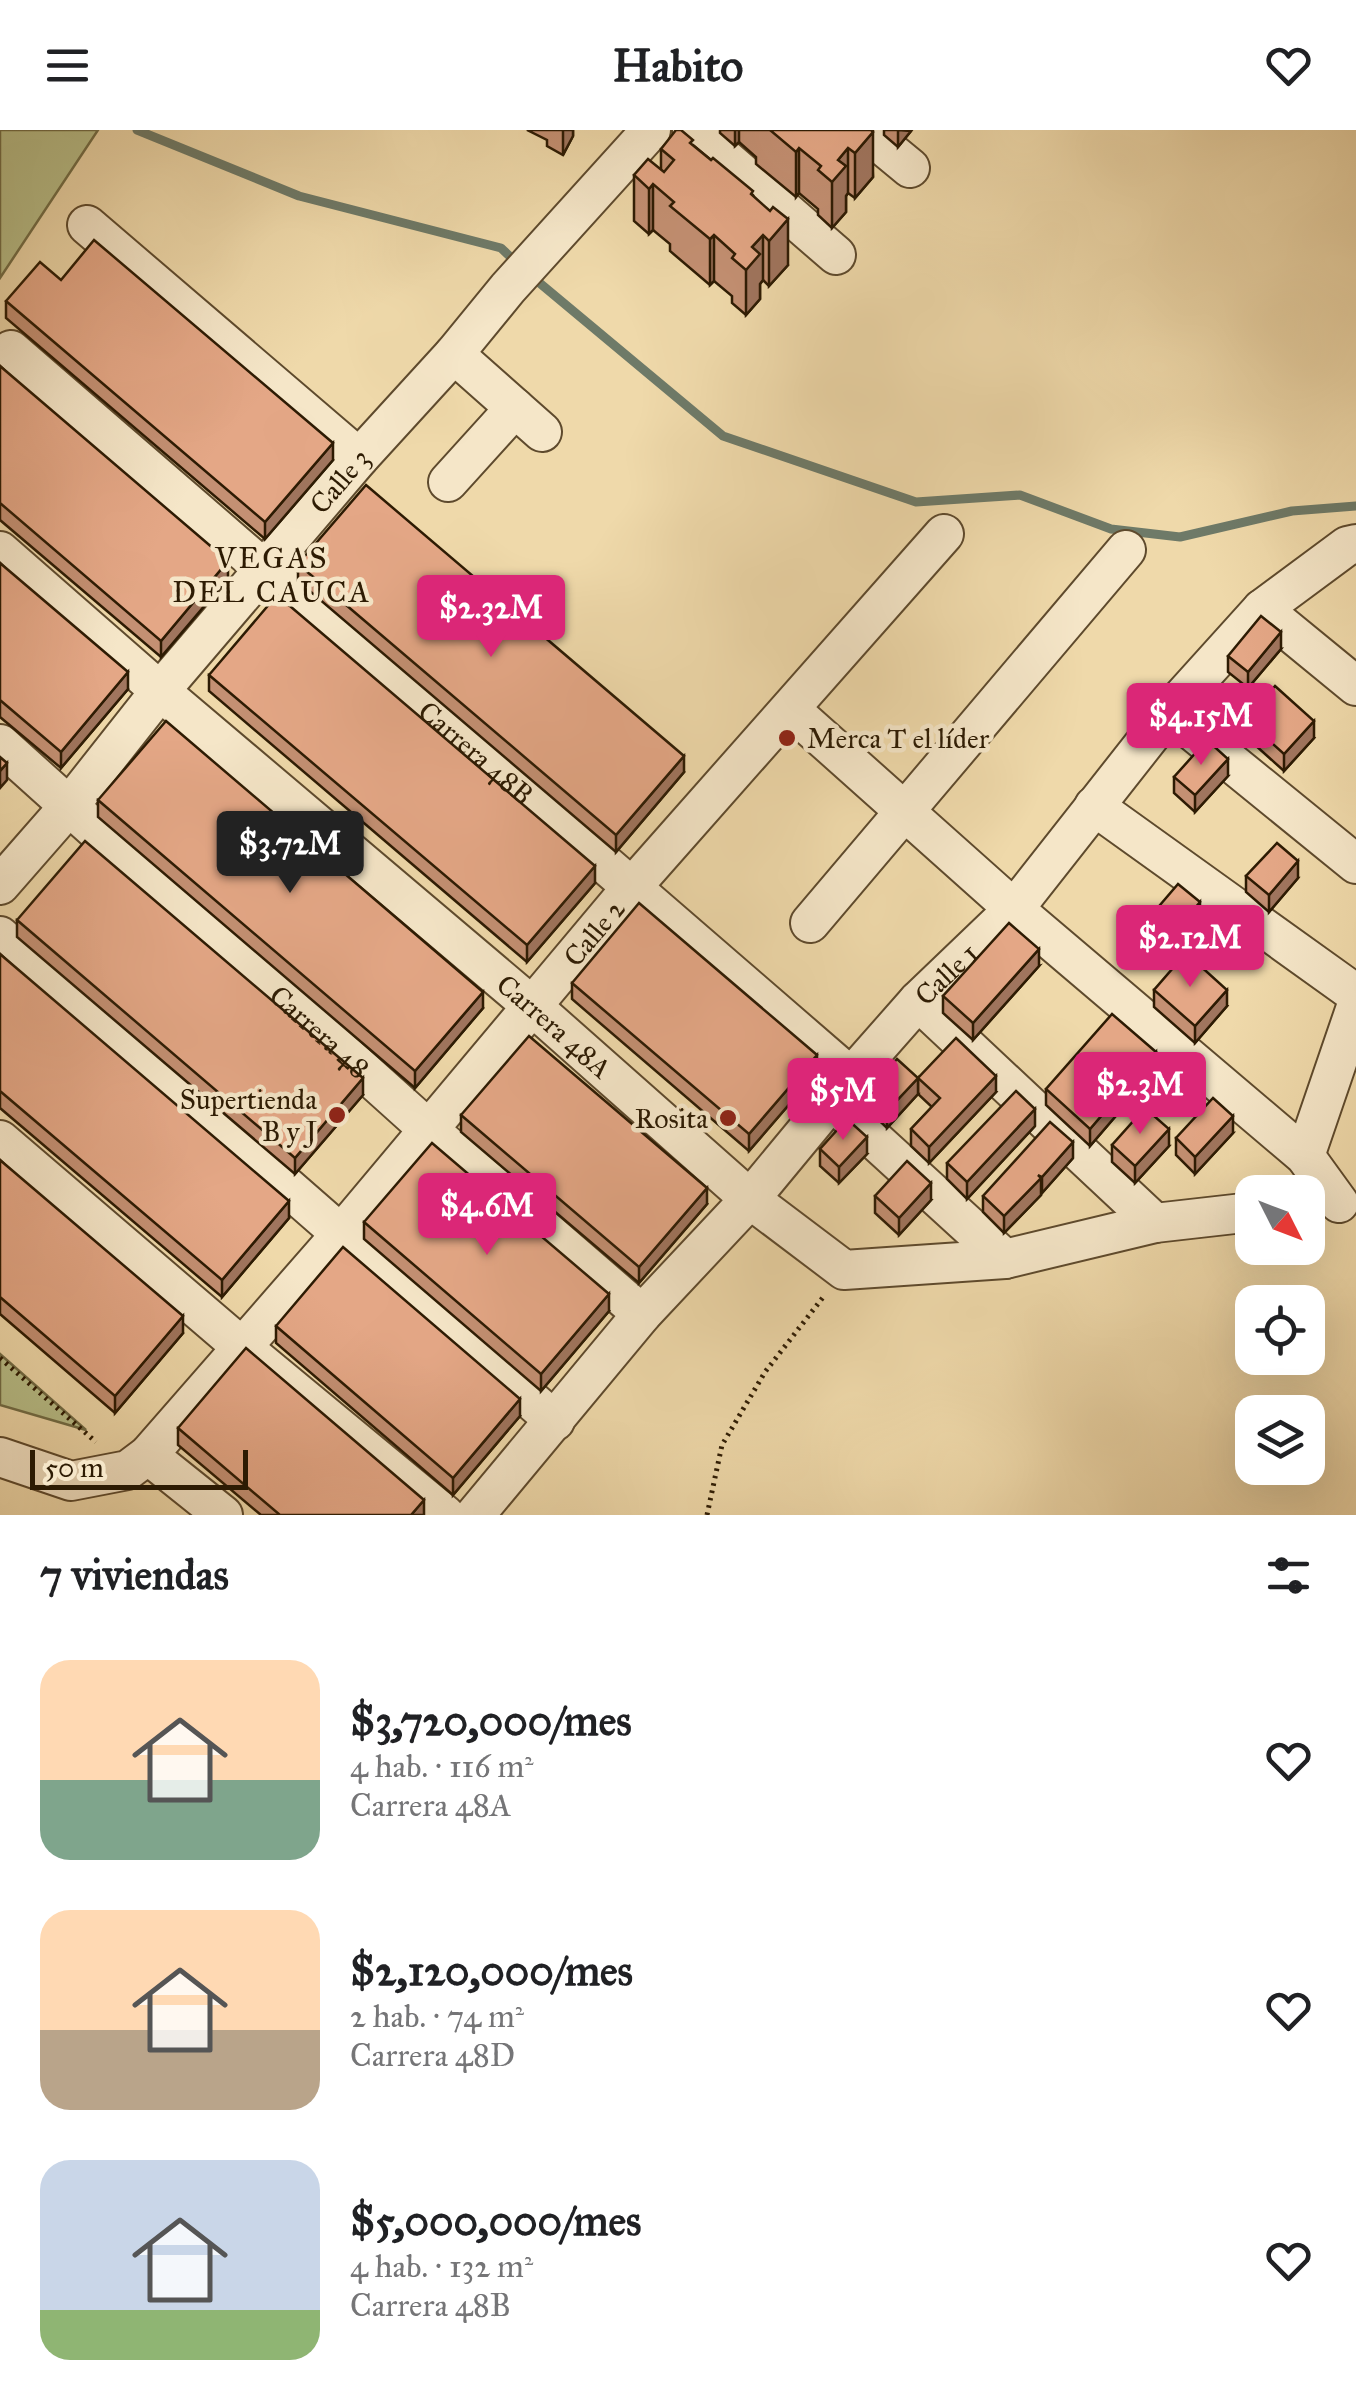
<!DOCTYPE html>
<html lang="es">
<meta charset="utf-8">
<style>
body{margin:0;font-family:"IM FELL Great Primer",serif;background:#f6f6f6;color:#202124;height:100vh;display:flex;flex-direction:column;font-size:38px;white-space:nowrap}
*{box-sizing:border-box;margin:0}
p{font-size:32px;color:#757577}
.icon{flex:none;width:55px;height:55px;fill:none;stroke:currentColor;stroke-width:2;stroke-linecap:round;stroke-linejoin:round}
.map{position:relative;height:1385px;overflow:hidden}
.drawer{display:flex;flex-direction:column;background:#fff;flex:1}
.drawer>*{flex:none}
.needle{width:65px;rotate:132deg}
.tools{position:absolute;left:1235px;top:1045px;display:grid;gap:20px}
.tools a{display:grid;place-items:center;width:90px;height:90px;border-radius:20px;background:#fff;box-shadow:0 10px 40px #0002;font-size:50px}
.scale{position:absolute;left:30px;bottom:25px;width:218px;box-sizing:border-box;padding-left:10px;border:5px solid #2d1b03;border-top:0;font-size:28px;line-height:35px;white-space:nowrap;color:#2d1b03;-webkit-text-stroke:8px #f5e6c8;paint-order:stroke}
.price{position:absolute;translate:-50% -85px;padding:0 22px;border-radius:10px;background:#db2777;color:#fff;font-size:32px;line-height:65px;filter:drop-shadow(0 2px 5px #0008)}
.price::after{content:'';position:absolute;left:50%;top:60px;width:30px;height:22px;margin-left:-15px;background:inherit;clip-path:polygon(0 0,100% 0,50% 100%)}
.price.selected{background:#222;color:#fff}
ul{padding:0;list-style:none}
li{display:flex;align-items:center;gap:30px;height:250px;padding:0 40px}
li span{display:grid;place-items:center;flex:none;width:280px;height:200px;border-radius:30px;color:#555}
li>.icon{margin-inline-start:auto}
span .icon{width:120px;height:120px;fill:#fffc;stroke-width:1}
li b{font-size:42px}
h2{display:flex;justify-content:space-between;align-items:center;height:120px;padding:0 40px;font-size:42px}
header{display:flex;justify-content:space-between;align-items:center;height:130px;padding:0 40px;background:#fff;font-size:45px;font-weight:700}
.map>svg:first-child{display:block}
.green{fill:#b8bf89;stroke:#726d46;stroke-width:2.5}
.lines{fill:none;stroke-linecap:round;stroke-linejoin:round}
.stream{stroke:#6e7a68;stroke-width:9}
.minor-casing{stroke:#5e4a2d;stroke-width:42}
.path{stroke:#2d1b03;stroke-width:5;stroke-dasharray:2.5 5;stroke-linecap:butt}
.minor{stroke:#f5e6c8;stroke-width:38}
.wall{fill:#c49073;stroke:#2d1b03;stroke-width:2.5}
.shaded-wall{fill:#a0755e;stroke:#2d1b03;stroke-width:2.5}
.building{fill:#e4a786;stroke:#2d1b03;stroke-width:2.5}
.poi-dot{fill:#8f2418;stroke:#f5e6c8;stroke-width:4}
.labels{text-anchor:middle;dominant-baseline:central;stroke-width:9;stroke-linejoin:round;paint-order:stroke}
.street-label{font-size:28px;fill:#2d1b03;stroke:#f5e6c8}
.poi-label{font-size:28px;fill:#2d1b03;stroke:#f5e6c8;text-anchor:end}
.neighbourhood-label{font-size:30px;letter-spacing:2.5px;fill:#2d1b03;stroke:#f5e6c8}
</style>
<header><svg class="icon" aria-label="menu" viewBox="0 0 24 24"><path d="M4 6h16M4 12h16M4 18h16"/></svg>Habito<svg class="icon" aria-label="heart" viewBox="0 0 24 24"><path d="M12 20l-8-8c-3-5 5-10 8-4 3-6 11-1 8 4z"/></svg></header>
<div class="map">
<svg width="1356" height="1385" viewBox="0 0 1356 1385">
<rect width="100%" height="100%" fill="#efd9aa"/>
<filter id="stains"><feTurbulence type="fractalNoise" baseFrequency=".002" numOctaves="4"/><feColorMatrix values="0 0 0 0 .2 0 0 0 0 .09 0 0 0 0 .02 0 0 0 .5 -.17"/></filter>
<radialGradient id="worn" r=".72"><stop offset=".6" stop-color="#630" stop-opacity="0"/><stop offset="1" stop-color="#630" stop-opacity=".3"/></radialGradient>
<!-- green -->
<g class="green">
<path d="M 0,0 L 98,0 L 0,148 Z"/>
<path d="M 0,1224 L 86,1300 L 0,1275 Z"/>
</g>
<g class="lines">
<!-- stream -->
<g class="stream">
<path d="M 137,0 L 299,66 L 501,118 L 518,134"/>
<path d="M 530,145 L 723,306 L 916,372 L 1020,365 L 1111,399 L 1180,407 L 1292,381 L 1356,376"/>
</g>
<!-- minor casing -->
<g class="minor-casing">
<g id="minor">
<path d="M 692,0 L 836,125"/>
<path d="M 864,0 L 910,38"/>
<path d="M 87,95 L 359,328"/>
<path id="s1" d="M 11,220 L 851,947"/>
<path d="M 454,224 L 542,302"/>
<path d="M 448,352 L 515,278"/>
<path id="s2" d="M 0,421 L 160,561 L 532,876 L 750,1069 L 844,1140 L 1005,1129 L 1155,1093 L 1252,1082"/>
<path d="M 1262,479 L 1356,556"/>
<path d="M 791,580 L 1014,779 L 1305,1026 L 1339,1073"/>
<path d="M 1169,582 L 1356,734"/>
<path id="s3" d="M 0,614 L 428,999 L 642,1184"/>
<path d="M 1094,676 L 1356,864"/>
<path id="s4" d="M 0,755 L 70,675 L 160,561 L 359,328 L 454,224 L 508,158 L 651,0"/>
<path d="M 810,793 L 1126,420"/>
<path d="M 0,806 L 555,1291"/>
<path d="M 918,871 L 1155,1093"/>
<path d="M 832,971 L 1005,1129"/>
<path d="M 0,1010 L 243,1218 L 445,1385"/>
<path d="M 1305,1026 L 1356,877"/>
<path d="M 148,1325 L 223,1385"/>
<path id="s5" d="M 0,1327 L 71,1351 L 128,1340 L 148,1325 L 341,1104 L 632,757 L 944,404"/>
<path id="s6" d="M 475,1385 L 642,1184 L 750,1069 L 851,947 L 918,871 L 1014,779 L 1169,582 L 1262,479 L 1347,416 L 1356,414"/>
</g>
</g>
<!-- path -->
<g class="path">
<path d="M 0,1228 L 96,1312"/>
<path d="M 707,1385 L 722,1315 L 765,1242 L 824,1166"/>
</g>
<!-- minor -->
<use href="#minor" class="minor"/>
</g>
<!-- wall -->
<g class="wall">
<path d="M 527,0 L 573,0 L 573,6 L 563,25 L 547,16 L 547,10 Z"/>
<path d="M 720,0 L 871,0 L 873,47 L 855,68 L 848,63 L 846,66 L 846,82 L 832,98 L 818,85 L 818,79 L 799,63 L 796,67 L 756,34 L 756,27 L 739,12 L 735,16 L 720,3 Z"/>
<path d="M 884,0 L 911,0 L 911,1 L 898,17 L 884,5 Z"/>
<path d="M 693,15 L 753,65 L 788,135 L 769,156 L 763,150 L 760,154 L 760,169 L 746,185 L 732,173 L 732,166 L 714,151 L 710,155 L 670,121 L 670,114 L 653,100 L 649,104 L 634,91 L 634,45 L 661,40 L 661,19 Z"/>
<path d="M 61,150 L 333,330 L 265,409 L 6,188 L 6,171 Z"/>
<path d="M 0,236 L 228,448 L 161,527 L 0,390 Z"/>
<path d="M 0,433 L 128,559 L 61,638 L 0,587 Z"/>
<path d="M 298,434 L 684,642 L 616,722 L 298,451 Z"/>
<path d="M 1281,519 L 1248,558 L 1228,542 L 1228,526 Z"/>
<path d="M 209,545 L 595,753 L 527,832 L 209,561 Z"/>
<path d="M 1245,589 L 1314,608 L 1284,641 L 1245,606 Z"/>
<path d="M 1228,646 L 1195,682 L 1174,663 L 1174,647 Z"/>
<path d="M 98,670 L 483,878 L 415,958 L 98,687 Z"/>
<path d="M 1246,746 L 1298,748 L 1269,782 L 1246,762 Z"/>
<path d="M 1148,789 L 1200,789 L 1170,824 L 1148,806 Z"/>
<path d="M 17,790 L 363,965 L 295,1044 L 17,807 Z"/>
<path d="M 0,824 L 289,1088 L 222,1167 L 0,978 Z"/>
<path d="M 1039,836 L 973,910 L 943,883 L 943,866 Z"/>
<path d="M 572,853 L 817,942 L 749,1021 L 572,869 Z"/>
<path d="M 1154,860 L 1227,876 L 1195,913 L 1154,877 Z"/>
<path d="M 1156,939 L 1090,1016 L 1046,975 L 1046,959 Z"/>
<path d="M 918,948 L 996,962 L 929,1033 L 911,1016 L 911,999 L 932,977 L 918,964 Z"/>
<path d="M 867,963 L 918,964 L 887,998 L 867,979 Z"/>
<path d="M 461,985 L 707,1074 L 639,1153 L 461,1002 Z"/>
<path d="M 1035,996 L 967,1069 L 947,1049 L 947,1033 Z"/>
<path d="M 1233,1003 L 1195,1044 L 1176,1025 L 1176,1008 Z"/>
<path d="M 1112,1015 L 1169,1016 L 1135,1053 L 1112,1032 Z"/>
<path d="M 820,1019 L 867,1024 L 839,1053 L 820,1036 Z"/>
<path d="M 1073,1028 L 1042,1063 L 1041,1063 L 1041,1065 L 1004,1103 L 983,1082 L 983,1066 Z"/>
<path d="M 0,1030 L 183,1203 L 115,1283 L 0,1184 Z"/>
<path d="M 875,1066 L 931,1070 L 899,1105 L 875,1083 Z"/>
<path d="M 364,1092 L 609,1181 L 541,1261 L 364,1109 Z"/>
<path d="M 276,1196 L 520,1286 L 453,1365 L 276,1213 Z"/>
<path d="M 178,1298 L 424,1385 L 261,1385 L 178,1315 Z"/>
</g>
<!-- shaded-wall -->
<g class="shaded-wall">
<path d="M 563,0 L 573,0 L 573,6 L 563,25 Z"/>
<path d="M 735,0 L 739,0 L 739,12 L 735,16 Z"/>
<path d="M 898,0 L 911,1 L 898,17 Z"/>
<path d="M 873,2 L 873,47 L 855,68 L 855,23 Z"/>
<path d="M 799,18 L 799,63 L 796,67 L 796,22 Z"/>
<path d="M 848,18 L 848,63 L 846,66 L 846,82 L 832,98 L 832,52 L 838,30 Z"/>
<path d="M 653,54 L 653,100 L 649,104 L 649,59 Z"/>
<path d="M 788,89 L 788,135 L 769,156 L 769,111 Z"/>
<path d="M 714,105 L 714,151 L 710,155 L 710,109 Z"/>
<path d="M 763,105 L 763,150 L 760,154 L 760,169 L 746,185 L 746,140 L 752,117 Z"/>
<path d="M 333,313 L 333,330 L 265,409 L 265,392 Z"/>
<path d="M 228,431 L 228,448 L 161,527 L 161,511 Z"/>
<path d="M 1281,502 L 1281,519 L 1248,558 L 1248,542 Z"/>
<path d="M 128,542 L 128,559 L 61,638 L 61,622 Z"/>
<path d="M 1314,591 L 1314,608 L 1284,641 L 1284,624 Z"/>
<path d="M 684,626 L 684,642 L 616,722 L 616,705 Z"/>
<path d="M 1228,629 L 1228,646 L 1195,682 L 1195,665 Z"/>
<path d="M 7,633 L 7,650 L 0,658 L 0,641 Z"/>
<path d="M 1298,731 L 1298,748 L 1269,782 L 1269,765 Z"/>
<path d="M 595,736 L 595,753 L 527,832 L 527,815 Z"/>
<path d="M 1200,772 L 1200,789 L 1170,824 L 1170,808 Z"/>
<path d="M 1039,819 L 1039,836 L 973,910 L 973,893 Z"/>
<path d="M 1227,860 L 1227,876 L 1195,913 L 1195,896 Z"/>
<path d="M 483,862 L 483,878 L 415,958 L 415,941 Z"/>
<path d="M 1156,922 L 1156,939 L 1090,1016 L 1090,999 Z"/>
<path d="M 817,925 L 817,942 L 749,1021 L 749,1004 Z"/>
<path d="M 996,946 L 996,962 L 929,1033 L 929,1017 Z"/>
<path d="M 363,948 L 363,965 L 295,1044 L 295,1028 Z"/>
<path d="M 918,948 L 918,964 L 887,998 L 887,981 Z"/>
<path d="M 1035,979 L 1035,996 L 967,1069 L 967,1052 Z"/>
<path d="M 1233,986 L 1233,1003 L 1195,1044 L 1195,1027 Z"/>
<path d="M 1169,999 L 1169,1016 L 1135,1053 L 1135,1036 Z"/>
<path d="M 867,1007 L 867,1024 L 839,1053 L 839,1037 Z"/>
<path d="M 1073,1012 L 1073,1028 L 1042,1063 L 1042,1047 Z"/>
<path d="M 1041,1048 L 1041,1065 L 1004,1103 L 1004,1086 Z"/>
<path d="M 931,1053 L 931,1070 L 899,1105 L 899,1088 Z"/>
<path d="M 707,1058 L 707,1074 L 639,1153 L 639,1137 Z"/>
<path d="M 289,1071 L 289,1088 L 222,1167 L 222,1150 Z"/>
<path d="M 609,1164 L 609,1181 L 541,1261 L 541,1244 Z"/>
<path d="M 183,1186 L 183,1203 L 115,1283 L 115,1266 Z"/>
<path d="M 520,1269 L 520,1286 L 453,1365 L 453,1348 Z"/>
<path d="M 424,1370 L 424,1385 L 411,1385 Z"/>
</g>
<!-- building -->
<g class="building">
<path d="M 676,0 L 681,0 L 693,10 L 690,13 L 711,30 L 713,28 L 753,61 L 751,64 L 770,81 L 773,77 L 788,89 L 769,111 L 763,105 L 752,117 L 760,124 L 746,140 L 732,128 L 735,124 L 714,105 L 710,109 L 670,76 L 674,72 L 653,54 L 649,59 L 634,45 L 648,29 L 664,42 L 674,30 L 661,19 Z"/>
<path d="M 770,0 L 871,0 L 873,2 L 855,23 L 848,18 L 838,30 L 846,36 L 832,52 L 818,40 L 821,36 L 799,18 L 796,22 Z"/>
<path d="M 94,110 L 333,313 L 265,392 L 6,171 L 40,132 L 61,150 Z"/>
<path d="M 0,236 L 228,431 L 161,511 L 0,373 Z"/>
<path d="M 366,355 L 684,626 L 616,705 L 298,434 Z"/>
<path d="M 0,433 L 128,542 L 61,622 L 0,570 Z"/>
<path d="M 277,465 L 595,736 L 527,815 L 209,545 Z"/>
<path d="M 1261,486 L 1281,502 L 1248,542 L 1228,526 Z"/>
<path d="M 1275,556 L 1314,591 L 1284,624 L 1245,589 Z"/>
<path d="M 166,591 L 483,862 L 415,941 L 98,670 Z"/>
<path d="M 1207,610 L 1228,629 L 1195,665 L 1174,647 Z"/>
<path d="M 0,627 L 7,633 L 0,641 Z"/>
<path d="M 85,711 L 363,948 L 295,1028 L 17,790 Z"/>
<path d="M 1277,713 L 1298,731 L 1269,765 L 1246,746 Z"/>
<path d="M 1178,754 L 1200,772 L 1170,808 L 1148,789 Z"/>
<path d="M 639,773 L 817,925 L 749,1004 L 572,853 Z"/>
<path d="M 1009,793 L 1039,819 L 973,893 L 943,866 Z"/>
<path d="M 1186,823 L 1227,860 L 1195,896 L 1154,860 Z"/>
<path d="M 0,824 L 289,1071 L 222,1150 L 0,961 Z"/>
<path d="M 1112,884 L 1156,922 L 1090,999 L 1046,959 Z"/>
<path d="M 529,906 L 707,1058 L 639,1137 L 461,985 Z"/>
<path d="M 956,908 L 996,946 L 929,1017 L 911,999 L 940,968 L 918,948 Z"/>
<path d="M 897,929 L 918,948 L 887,981 L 867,963 Z"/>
<path d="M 1016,961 L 1035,979 L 967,1052 L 947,1033 Z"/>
<path d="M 1213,968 L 1233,986 L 1195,1027 L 1176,1008 Z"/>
<path d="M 1145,978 L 1169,999 L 1135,1036 L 1112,1015 Z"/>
<path d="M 847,989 L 867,1007 L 839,1037 L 820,1019 Z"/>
<path d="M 1050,992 L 1073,1012 L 1042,1047 L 1038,1045 L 1041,1048 L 1004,1086 L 983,1066 Z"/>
<path d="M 432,1013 L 609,1164 L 541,1244 L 364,1092 Z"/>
<path d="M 0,1030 L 183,1186 L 115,1266 L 0,1167 Z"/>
<path d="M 907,1031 L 931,1053 L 899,1088 L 875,1066 Z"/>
<path d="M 343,1117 L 520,1269 L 453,1348 L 276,1196 Z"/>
<path d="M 246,1218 L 424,1370 L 411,1385 L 280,1385 L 178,1298 Z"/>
</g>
<!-- markers -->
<g class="poi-dot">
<circle cx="787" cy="608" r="10"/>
<circle cx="337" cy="985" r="10"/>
<circle cx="728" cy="988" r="10"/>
</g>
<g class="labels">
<!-- street labels -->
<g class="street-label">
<text stroke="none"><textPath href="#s4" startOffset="528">Calle 3</textPath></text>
<text stroke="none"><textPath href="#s1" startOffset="615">Carrera 48B</textPath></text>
<text stroke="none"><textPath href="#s5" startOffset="845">Calle 2</textPath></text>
<text stroke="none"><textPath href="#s6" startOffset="718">Calle 1</textPath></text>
<text stroke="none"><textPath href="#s2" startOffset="730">Carrera 48A</textPath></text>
<text stroke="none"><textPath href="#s3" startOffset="430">Carrera 48</textPath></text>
</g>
<!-- poi labels -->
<g class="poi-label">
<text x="807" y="608" text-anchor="start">Merca T el líder</text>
<text x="317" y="969">Supertienda<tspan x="317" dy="32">B y J</tspan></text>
<text x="708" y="988">Rosita</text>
</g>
<!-- neighbourhood labels -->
<g class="neighbourhood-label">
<text x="272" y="428">VEGAS<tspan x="272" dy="34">DEL CAUCA</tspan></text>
</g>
</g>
<rect width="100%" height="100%" filter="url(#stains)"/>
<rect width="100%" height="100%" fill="url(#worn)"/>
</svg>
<div class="tools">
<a><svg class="needle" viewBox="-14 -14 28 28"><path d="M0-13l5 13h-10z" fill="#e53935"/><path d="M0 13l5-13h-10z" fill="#757577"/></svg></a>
<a><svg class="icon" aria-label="locate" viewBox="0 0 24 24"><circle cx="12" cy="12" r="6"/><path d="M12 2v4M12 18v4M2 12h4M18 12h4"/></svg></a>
<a><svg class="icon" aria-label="layers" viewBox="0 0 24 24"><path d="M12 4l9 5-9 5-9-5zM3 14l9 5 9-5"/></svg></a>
</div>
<div class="scale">50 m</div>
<b class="price" style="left:491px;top:530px">$2.32M</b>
<b class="price" style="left:1201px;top:638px">$4.15M</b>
<b class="price selected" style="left:290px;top:766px">$3.72M</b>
<b class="price" style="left:1190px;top:860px">$2.12M</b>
<b class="price" style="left:1140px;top:1007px">$2.3M</b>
<b class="price" style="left:843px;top:1013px">$5M</b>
<b class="price" style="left:487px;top:1128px">$4.6M</b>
</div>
<section class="drawer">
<h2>7 viviendas<svg class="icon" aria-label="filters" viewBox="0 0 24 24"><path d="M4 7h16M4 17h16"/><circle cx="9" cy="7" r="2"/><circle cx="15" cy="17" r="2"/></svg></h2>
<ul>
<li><span style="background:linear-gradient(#ffd9b3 60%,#7fa58c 0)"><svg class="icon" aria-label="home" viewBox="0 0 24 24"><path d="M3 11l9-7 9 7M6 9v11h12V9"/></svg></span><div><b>$3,720,000/mes</b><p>4 hab. · 116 m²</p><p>Carrera 48A</p></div><svg class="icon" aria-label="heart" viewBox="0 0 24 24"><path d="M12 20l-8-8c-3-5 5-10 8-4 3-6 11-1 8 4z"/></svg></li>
<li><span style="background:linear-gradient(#ffd9b3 60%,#b9a48a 0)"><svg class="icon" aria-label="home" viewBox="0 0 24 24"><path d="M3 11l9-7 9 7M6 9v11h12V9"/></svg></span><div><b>$2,120,000/mes</b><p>2 hab. · 74 m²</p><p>Carrera 48D</p></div><svg class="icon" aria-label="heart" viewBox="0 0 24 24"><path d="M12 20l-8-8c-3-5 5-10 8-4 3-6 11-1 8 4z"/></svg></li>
<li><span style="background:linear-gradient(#c9d6e8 75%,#8fb573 0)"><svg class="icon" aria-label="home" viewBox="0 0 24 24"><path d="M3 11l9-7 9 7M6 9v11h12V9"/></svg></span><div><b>$5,000,000/mes</b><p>4 hab. · 132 m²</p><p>Carrera 48B</p></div><svg class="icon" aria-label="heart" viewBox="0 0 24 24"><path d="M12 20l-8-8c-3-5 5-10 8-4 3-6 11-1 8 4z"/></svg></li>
</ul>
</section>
